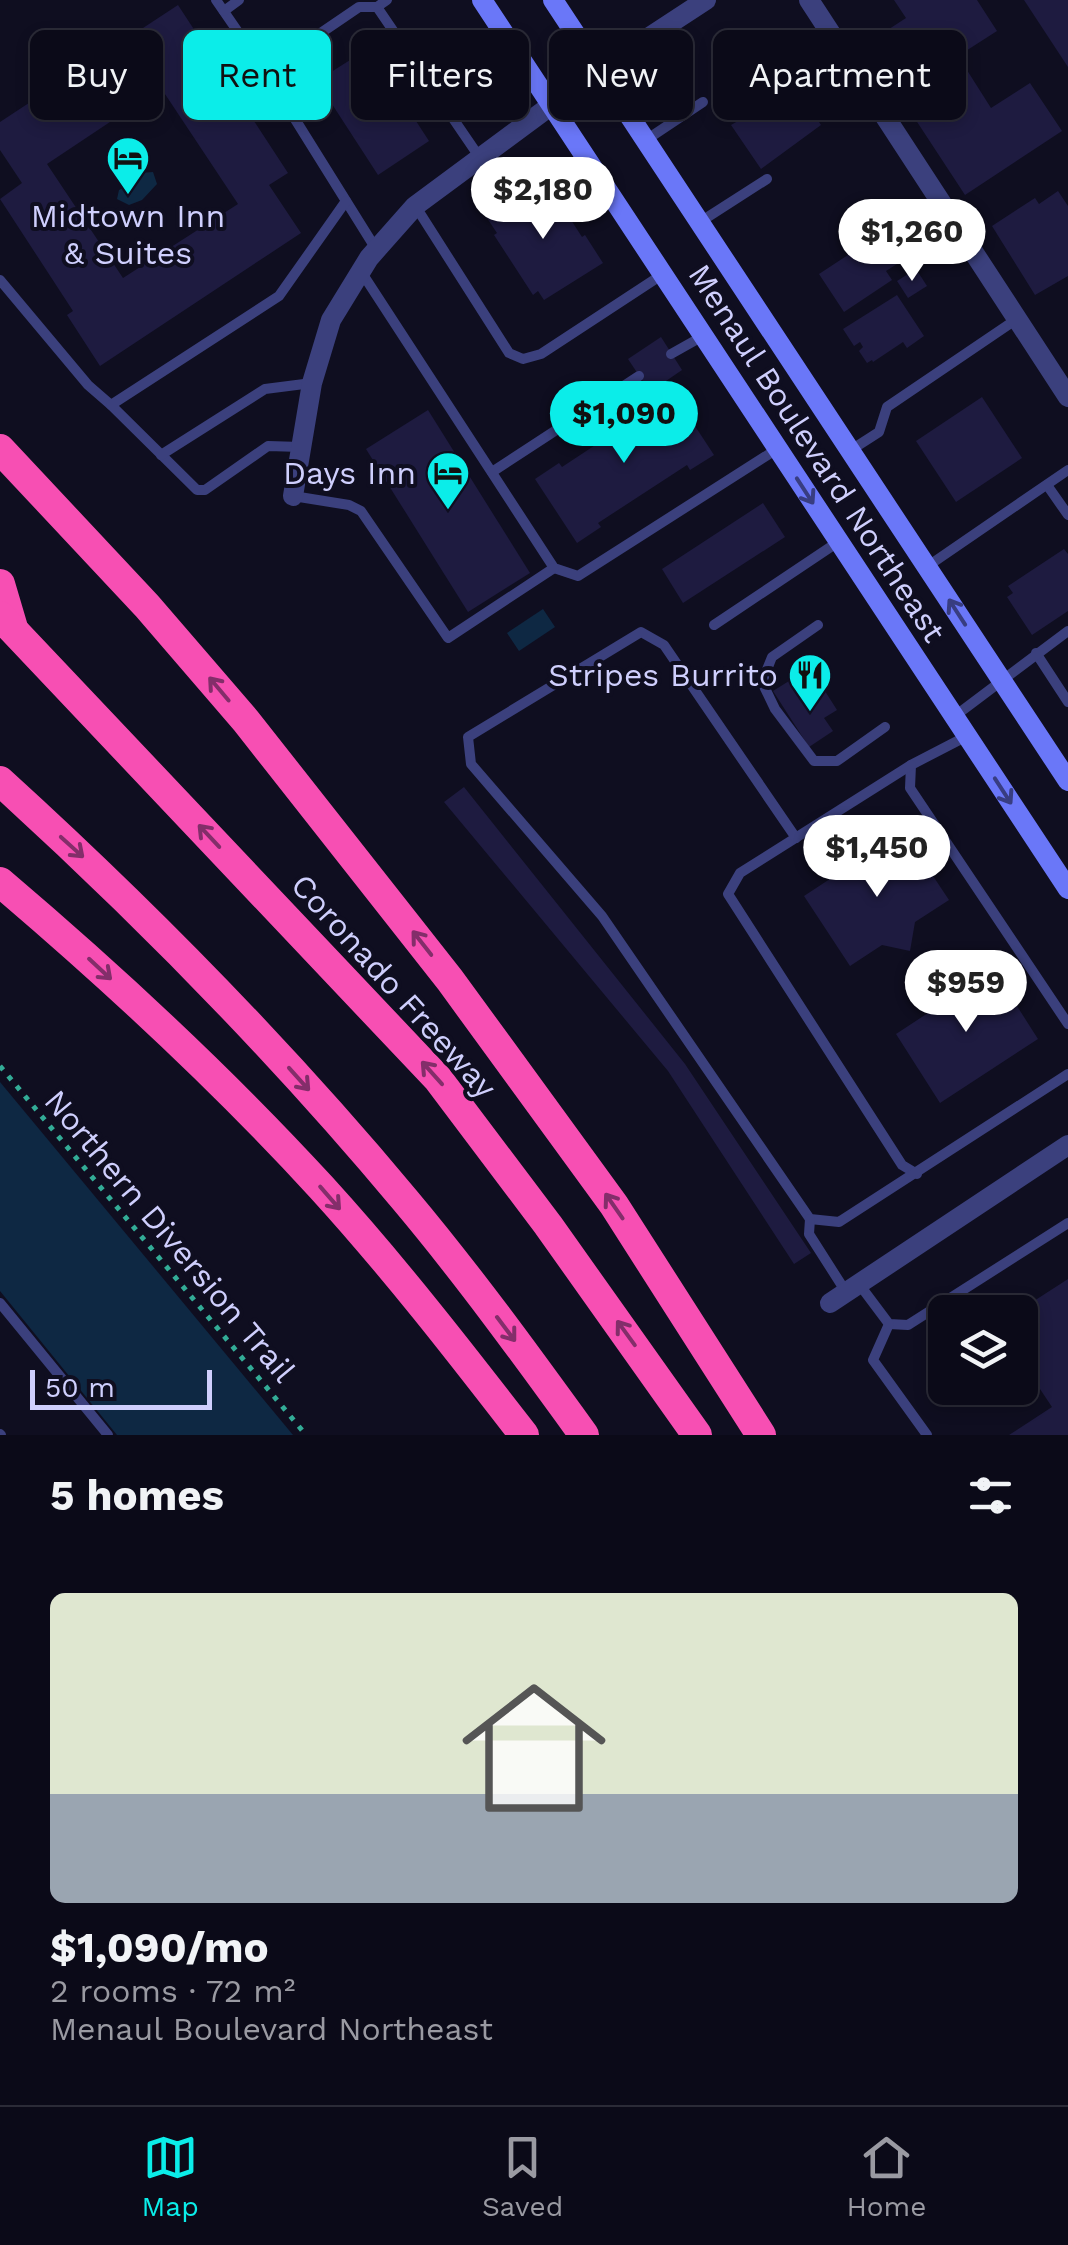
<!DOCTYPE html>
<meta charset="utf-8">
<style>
body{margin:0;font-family:"Work Sans",sans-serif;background:#141321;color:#f1f3f6;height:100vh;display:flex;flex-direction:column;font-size:38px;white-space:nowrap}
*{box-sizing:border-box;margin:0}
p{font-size:32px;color:#9a9aa2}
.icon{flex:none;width:55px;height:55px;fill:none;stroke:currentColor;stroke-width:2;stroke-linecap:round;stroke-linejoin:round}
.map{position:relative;height:1435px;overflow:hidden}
.details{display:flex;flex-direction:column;background:#0b0a18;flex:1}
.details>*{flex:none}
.banner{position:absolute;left:30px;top:30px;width:1010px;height:90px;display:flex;gap:20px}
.buttons{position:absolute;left:928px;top:1295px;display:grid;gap:20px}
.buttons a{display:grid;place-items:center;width:110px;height:110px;border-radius:15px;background:#0b0a18;box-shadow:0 5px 15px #0003,0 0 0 2px #2b2b37;font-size:50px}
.scale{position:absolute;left:30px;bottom:25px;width:182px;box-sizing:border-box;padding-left:10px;border:5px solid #cfcffd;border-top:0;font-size:28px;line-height:35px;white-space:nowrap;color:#cfcffd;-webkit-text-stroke:8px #0f0e20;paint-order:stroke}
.price{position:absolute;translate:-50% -85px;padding:0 22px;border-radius:35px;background:#fff;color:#222;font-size:32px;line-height:65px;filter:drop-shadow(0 2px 5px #0008)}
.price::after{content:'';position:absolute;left:50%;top:60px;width:30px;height:22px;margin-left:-15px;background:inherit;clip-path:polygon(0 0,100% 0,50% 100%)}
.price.on{background:#0bede9;color:#111}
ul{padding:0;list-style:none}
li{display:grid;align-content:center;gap:20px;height:530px;padding:0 50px}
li+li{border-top:2px solid #2b2b37}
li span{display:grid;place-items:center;height:310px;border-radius:15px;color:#555}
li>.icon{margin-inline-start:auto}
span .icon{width:180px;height:180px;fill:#fffc;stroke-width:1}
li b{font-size:42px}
h2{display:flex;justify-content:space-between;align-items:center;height:120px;padding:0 50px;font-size:42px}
.chip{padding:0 35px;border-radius:15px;background:#0b0a18;box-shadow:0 5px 15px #0003,0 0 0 2px #2b2b37;font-size:35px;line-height:90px}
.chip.on{background:#0bede9;color:#111}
.menu{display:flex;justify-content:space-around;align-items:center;height:140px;border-top:2px solid #2b2b37;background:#0b0a18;font-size:28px;color:#9a9aa2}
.menu a{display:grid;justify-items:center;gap:5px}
.menu .on{color:#0bede9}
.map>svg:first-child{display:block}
.water{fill:#0e2843}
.building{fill:#1e1b40;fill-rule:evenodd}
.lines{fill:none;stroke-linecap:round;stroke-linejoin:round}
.path{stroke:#33ac97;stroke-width:5;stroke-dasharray:5 8;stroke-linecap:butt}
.lane{stroke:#3b407d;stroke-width:10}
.street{stroke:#3b407d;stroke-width:20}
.secondary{stroke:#6a77f8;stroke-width:20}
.highway{stroke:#f74fb3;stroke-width:30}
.oneway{stroke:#383d81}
.oneway2{stroke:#832e6a}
.labels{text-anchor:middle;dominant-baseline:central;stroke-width:8;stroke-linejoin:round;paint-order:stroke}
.poi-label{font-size:32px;fill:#cfcffd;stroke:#0f0e20;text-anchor:end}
.street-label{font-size:32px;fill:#cfcffd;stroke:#0f0e20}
</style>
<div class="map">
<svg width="1068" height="1435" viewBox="0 0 1068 1435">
<rect width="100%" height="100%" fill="#0f0e20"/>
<!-- water -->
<g class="water">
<path d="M 153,172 L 157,184 L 142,200 L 129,205 L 117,199 L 119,190 L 133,183 L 140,173 Z"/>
<path d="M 543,609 L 555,627 L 519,651 L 507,633 Z"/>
<path d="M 0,1082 L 293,1435 L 117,1435 L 0,1291 Z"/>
</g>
<!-- building -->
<g class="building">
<path d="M 894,0 L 977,0 L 997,31 L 958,56 L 991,108 L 1030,83 L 1062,131 L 965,195 L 866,44 L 906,18 Z"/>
<path d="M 1024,0 L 1068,0 L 1068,67 Z"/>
<path d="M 178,5 L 288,173 L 269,185 L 301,233 L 100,366 L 67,315 L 73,311 L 0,199 L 22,183 L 0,150 L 0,122 ZM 161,88 L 238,204 L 123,278 L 47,164 Z"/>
<path d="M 424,47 L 443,75 L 403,101 L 429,141 L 378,175 L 317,81 L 369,48 L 385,72 Z"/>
<path d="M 787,73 L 821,125 L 761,169 L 731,125 L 738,121 L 728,110 L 765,88 L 762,84 L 776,75 L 779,78 Z"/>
<path d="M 546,181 L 582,237 L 585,235 L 603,263 L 544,300 L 538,291 L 533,295 L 494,235 L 497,233 L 487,218 Z"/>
<path d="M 1058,191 L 1068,206 L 1068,276 L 1035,295 L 992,226 L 1035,198 L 1039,204 Z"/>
<path d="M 889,206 L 919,250 L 886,271 L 892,280 L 844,312 L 819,274 L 851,253 L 849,233 Z"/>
<path d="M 916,269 L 927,286 L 908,298 L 897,281 Z"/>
<path d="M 897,295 L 924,336 L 907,348 L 903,342 L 873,362 L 872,360 L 867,363 L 859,351 L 863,347 L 860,342 L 854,346 L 843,329 Z"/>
<path d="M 661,337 L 682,370 L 650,392 L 628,359 Z"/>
<path d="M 672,391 L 714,455 L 690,470 L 687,465 L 598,523 L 601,527 L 577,543 L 535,479 L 559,463 L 562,467 L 650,409 L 648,406 Z"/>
<path d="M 982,397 L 1022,458 L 956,502 L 916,441 Z"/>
<path d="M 428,410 L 530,573 L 468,612 L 366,449 Z"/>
<path d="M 763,503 L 785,537 L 683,603 L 662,569 Z"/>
<path d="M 1064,549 L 1068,554 L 1068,611 L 1032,635 L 1007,597 L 1013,593 L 1008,586 Z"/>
<path d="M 789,681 L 794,688 L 800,684 L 809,698 L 823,688 L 837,710 L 824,718 L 833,731 L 809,747 L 773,691 Z"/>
<path d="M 464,787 L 685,1064 L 811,1253 L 794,1264 L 668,1071 L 444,802 Z"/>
<path d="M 903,831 L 949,900 L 915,922 L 910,951 L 882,945 L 850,966 L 804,896 Z"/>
<path d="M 994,970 L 1038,1039 L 940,1103 L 896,1034 L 928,1013 L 934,985 L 962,991 Z"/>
<path d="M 1068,1279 L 1068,1435 L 1009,1435 L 1052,1407 L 1020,1359 L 1020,1310 Z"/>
</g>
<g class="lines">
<!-- path -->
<path class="path" d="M 0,1066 L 306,1435"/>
<!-- lane -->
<g class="lane">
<path d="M 216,0 L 265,71"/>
<path d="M 377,7 L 480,158"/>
<path d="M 224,11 L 239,0"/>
<path d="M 646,140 L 703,102"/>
<path d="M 416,207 L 509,353 L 523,359 L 541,354 L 663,274"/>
<path d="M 700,222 L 767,179"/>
<path d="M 376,249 L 265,71 L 359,7 L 377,7 L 387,0"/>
<path d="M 362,273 L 554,568 L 578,576 L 777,449"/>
<path d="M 0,280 L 88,385 L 111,405"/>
<path d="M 671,354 L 703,336"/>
<path d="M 301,447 L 268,446 L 205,490 L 197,490 L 111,405 L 279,296 L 346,201"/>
<path d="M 851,450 L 879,432 L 887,407 L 1017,319"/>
<path d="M 161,455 L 265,389 L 312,383"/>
<path d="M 492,472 L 639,376"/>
<path d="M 1047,485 L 1068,515"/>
<path d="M 293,496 L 349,505 L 361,511 L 448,638 L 554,568"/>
<path d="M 928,566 L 1068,470"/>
<path d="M 714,625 L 838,542"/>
<path d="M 818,625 L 772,657 L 762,682 L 775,709 L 814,761 L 837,761 L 885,727"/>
<path d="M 1036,653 L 1068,702"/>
<path d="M 955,716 L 1068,631"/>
<path d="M 967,736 L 911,765 L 910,788 L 1068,1024"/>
<path d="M 911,765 L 740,873 L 728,894 L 902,1165 L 917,1174"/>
<path d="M 796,838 L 664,645 L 641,632 L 468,737 L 471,764 L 602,916 L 810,1219 L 839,1222 L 1068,1074"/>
<path d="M 810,1219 L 809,1234 L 846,1292"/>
<path d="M 859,1284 L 889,1324 L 908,1325 L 1068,1223"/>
<path d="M 0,1303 L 108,1435"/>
<path d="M 889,1324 L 873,1360 L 927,1435"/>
<path d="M 0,1434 L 1,1435"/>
</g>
<!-- street -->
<g class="street">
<path d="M 809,0 L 1068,397"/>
<path d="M 293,496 L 312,383 L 331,320 L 369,258 L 415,206 L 599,70 L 706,0"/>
<path d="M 830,1303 L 1068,1145"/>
</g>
<!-- secondary -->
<g class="secondary">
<path d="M 482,0 L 1068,889"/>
<path d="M 553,0 L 1068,781"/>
</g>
<!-- highway -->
<g class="highway">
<path d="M 0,449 L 147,606 L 246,721 L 450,980 L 614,1205 L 761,1435"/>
<path d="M 0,584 L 13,628"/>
<path d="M 0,616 L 438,1079 L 548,1225 L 697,1435"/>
<path d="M 0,781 C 144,912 280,1050 405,1200 C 468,1275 526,1355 584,1435"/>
<path d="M 0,882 C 113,978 221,1078 321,1187 C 393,1266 459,1351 524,1435"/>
</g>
</g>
<!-- one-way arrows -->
<defs><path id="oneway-shaft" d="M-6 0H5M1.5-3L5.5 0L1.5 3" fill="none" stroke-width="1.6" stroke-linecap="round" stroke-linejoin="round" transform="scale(2.5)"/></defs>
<g class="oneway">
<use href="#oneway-shaft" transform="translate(805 491) rotate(57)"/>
<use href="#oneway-shaft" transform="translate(957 612) rotate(-123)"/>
<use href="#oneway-shaft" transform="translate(1003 791) rotate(57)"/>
</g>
<g class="oneway2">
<use href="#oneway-shaft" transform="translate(219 689) rotate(-130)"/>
<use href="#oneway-shaft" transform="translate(209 836) rotate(-133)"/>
<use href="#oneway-shaft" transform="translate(72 847) rotate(42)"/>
<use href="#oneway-shaft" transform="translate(422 943) rotate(-128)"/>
<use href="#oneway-shaft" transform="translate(100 969) rotate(43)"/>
<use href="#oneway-shaft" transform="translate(432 1073) rotate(-132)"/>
<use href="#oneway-shaft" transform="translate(299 1079) rotate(48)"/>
<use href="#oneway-shaft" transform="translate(330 1198) rotate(49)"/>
<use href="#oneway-shaft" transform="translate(614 1206) rotate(-125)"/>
<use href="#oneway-shaft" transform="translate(506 1329) rotate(53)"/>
<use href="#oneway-shaft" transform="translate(626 1333) rotate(-126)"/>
</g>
<!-- icons -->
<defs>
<g id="hotel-pin" transform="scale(2.25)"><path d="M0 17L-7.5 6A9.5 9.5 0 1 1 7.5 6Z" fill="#0bede9" stroke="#0f0e20"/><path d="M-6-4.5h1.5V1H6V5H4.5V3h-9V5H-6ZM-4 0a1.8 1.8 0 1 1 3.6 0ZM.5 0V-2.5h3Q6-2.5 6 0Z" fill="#111"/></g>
<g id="restaurant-pin" transform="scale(2.25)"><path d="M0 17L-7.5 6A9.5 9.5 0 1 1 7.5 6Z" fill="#0bede9" stroke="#0f0e20"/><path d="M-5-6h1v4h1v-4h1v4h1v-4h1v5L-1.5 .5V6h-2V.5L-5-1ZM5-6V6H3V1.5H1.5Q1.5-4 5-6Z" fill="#111"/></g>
</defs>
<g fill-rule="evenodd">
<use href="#hotel-pin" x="128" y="158"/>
<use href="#hotel-pin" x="448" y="473"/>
<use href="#restaurant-pin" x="810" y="675"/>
</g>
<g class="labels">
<!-- poi labels -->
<g class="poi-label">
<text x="128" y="216" text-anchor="middle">Midtown Inn<tspan x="128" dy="37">&amp; Suites</tspan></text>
<text x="416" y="473">Days Inn</text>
<text x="778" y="675">Stripes Burrito</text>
</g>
<!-- street labels -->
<g class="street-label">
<text transform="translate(817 453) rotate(57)">Menaul Boulevard Northeast</text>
<text transform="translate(394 986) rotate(48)">Coronado Freeway</text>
<text transform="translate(170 1236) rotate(50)">Northern Diversion Trail</text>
</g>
</g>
</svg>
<div class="buttons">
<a><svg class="icon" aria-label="layers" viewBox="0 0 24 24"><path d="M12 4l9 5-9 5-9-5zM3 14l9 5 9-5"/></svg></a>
</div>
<div class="scale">50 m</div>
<b class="price" style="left:543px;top:242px">$2,180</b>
<b class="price" style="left:912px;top:284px">$1,260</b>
<b class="price on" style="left:624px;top:466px">$1,090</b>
<b class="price" style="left:877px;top:900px">$1,450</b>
<b class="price" style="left:966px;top:1035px">$959</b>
<div class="banner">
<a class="chip">Buy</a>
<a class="chip on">Rent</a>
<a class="chip">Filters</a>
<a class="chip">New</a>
<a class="chip">Apartment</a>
</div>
</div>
<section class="details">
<h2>5 homes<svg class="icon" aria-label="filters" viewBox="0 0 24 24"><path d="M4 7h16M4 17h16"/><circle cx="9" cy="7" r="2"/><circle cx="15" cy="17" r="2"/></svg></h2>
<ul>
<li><span style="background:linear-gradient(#dfe7d0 65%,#9aa5b1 0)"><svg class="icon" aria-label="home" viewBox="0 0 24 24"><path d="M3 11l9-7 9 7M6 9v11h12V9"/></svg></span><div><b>$1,090/mo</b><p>2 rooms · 72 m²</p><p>Menaul Boulevard Northeast</p></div></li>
</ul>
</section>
<nav class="menu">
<a class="on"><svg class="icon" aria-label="map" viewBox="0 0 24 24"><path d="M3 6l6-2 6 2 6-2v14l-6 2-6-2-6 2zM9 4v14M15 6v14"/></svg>Map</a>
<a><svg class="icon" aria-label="saved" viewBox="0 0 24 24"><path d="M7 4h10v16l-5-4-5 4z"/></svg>Saved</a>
<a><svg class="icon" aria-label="home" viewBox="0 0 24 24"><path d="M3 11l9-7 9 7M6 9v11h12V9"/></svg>Home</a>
</nav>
